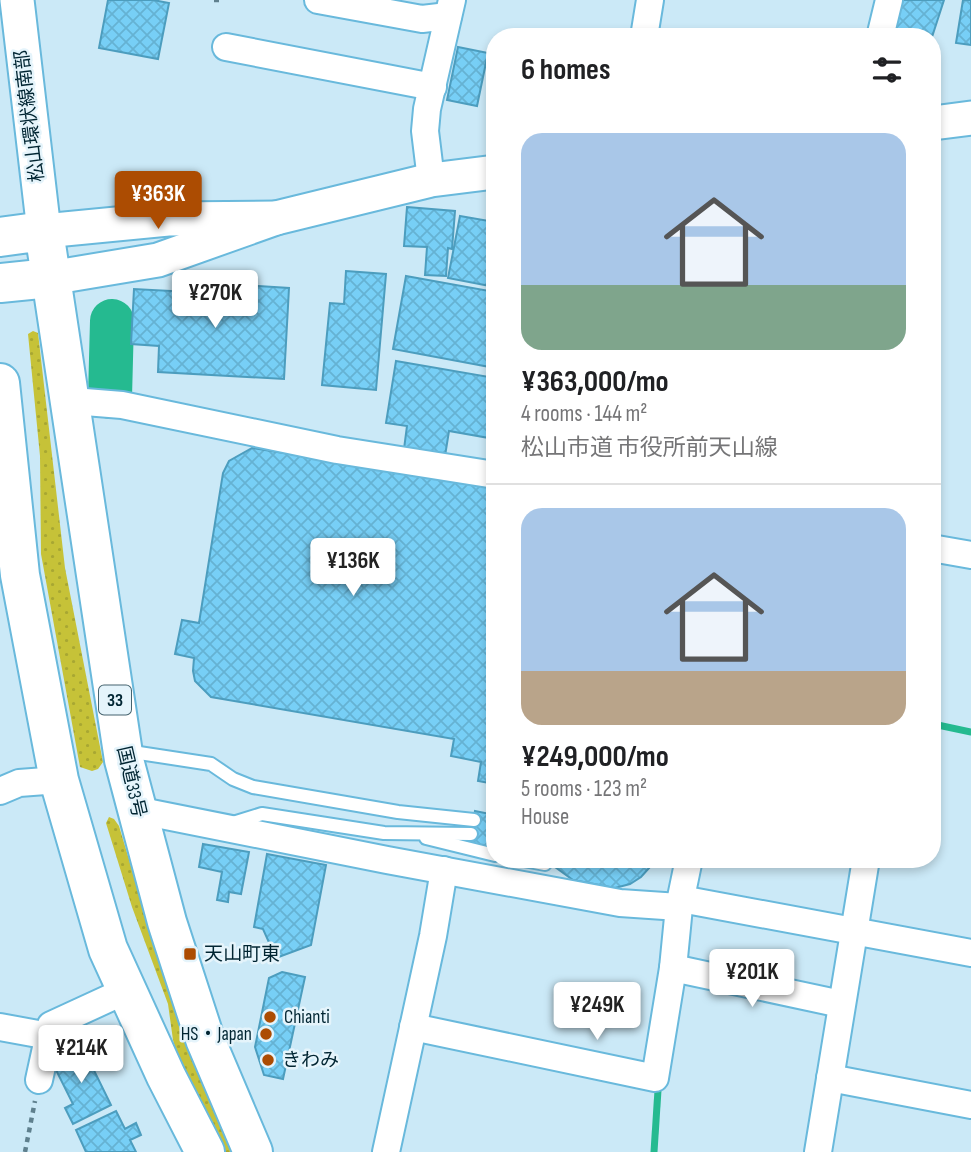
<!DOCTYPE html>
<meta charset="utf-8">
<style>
body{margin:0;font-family:"Sofia Sans Condensed","Noto Sans JP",sans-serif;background:#f2f2f2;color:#202124;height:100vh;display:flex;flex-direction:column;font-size:26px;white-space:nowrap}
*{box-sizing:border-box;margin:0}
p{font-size:23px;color:#757577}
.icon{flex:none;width:38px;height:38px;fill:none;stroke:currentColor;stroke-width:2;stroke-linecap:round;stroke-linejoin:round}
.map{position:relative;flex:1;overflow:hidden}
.details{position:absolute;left:486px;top:28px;width:455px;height:840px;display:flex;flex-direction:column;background:#fff;border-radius:28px;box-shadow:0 4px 10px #0003}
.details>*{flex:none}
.price{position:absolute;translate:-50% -60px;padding:0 16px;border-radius:7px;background:#fff;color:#222;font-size:23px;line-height:46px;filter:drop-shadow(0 2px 4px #0008)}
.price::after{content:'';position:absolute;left:50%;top:42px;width:21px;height:16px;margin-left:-10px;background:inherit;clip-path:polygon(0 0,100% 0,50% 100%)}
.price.active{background:#ac4c02;color:#fff}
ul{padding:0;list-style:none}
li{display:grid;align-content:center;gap:14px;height:371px;padding:0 35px}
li+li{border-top:2px solid #e0e0e0}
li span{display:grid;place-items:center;height:217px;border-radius:21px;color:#555}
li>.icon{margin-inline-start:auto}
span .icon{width:126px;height:126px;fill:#fffc;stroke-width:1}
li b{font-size:30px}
h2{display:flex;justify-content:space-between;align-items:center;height:84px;padding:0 35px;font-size:30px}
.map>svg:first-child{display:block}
.grass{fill:url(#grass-dots)}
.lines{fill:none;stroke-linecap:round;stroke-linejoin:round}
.stream{stroke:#25ba90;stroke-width:7}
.river{stroke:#25ba90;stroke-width:44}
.building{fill:url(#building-cross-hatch);stroke:#4c9dbe;stroke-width:2}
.service-casing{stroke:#69b9dc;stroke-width:16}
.minor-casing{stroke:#69b9dc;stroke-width:30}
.tertiary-casing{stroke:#69b9dc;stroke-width:37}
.trunk-casing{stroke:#69b9dc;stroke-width:42}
.path{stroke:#5f808e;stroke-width:4.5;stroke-dasharray:5 5;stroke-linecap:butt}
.service{stroke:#fff;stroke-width:12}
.minor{stroke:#fff;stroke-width:26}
.tertiary{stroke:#fff;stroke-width:33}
.trunk{stroke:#fff;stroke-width:38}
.poi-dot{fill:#ac4c02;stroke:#e5f4fb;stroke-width:2.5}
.labels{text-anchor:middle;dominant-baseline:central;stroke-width:5;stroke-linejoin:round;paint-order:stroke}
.shield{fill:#e5f4fb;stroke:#45636e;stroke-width:2}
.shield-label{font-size:18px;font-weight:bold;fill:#012532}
.street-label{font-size:19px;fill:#012532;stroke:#e5f4fb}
.poi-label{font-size:19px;fill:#012532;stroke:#e5f4fb;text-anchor:start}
</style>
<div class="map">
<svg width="971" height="1152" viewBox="0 0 971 1152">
<defs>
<pattern id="grass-dots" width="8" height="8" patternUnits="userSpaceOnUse" patternTransform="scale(1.75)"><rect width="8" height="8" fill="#c6c238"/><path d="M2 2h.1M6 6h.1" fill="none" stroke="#a8a732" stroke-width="1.8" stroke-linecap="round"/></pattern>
<pattern id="building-cross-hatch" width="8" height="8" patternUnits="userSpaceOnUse" patternTransform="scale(1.75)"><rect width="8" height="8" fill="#77cff6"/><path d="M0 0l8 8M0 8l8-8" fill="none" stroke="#65b2d3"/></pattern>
</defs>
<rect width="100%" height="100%" fill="#cbe9f7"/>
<!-- grass -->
<g class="grass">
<path d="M 33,331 L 38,333 L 65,568 L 103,762 L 98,769 L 92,771 L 80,767 L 41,554 L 40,456 L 28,334 Z"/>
<path d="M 109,817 L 114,819 L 119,826 C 152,936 183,1048 233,1152 L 225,1152 L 180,1064 L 173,1040 L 168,1004 L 132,907 L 106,823 Z"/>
</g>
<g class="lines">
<!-- stream -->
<g class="stream">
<path d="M 933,724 L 971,732"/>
<path d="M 654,1152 L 658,1090"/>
</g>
<!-- river -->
<path class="river" d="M 110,397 L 112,321"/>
</g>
<!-- building -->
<g class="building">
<path d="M 108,0 L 153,0 L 169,3 L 158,59 L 99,48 Z"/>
<path d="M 901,0 L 944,0 L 932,37 L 890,37 Z"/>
<path d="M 963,0 L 971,0 L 971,45 L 956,43 Z"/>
<path d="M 458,47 L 488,53 L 477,106 L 447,100 Z"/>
<path d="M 407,207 L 455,211 L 452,249 L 448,248 L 446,276 L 425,275 L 427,247 L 404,246 Z"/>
<path d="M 460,216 L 495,222 L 495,287 L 448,278 Z"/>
<path d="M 346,271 L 386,274 L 376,390 L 322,385 L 330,303 L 344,304 Z"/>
<path d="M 406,276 L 495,292 L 495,368 L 393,349 Z"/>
<path d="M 229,284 L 289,288 L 284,379 L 158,372 L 159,346 L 131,344 L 134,289 L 228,294 Z"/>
<path d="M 396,361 L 495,378 L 495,400 L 489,438 L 449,431 L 445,456 L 404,449 L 407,426 L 386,423 Z"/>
<path d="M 252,448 L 495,487 L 495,784 L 478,781 L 481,762 L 451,756 L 454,739 L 211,697 L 195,681 L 193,671 L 194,658 L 175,654 L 182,620 L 199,623 L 223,473 L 229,461 Z"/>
<path d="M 475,811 L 495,815 L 495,849 L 469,844 Z"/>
<path d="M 203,844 L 249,852 L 241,894 L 229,892 L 228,902 L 217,900 L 222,872 L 199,867 Z"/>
<path d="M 267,854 L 326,865 L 311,945 L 276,958 L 263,929 L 254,927 Z"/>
<path d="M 544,859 L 652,859 L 650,867 L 641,877 L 630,884 L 615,888 L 573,880 Z"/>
<path d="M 282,972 L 305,977 L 283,1079 L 264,1075 L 255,1047 L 269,978 Z"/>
<path d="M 82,1046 L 111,1105 L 73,1124 L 65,1108 L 73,1104 L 52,1062 Z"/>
<path d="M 116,1111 L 125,1129 L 136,1123 L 141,1135 L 130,1140 L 136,1152 L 86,1152 L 76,1130 Z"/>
</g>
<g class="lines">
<!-- service casing -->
<g class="service-casing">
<g id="service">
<path d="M 126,751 L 211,764 L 233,779 L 253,787 L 398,812 L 474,820"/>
<path d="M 233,823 L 262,814 L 384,833 L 471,834"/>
<path d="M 426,838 L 495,855"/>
<path d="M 518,859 L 545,864"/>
</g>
</g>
<!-- minor casing -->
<g class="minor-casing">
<g id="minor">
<path d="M 318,0 L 422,19 L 448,16"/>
<path d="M 644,37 L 650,0"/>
<path d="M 880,37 L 889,0"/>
<path d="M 226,47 L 433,87"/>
<path d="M 431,180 L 425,131 L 427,109 L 452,0"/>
<path d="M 69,404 L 85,402 L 122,405 L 337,450 L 495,475"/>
<path d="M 937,549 L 971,555"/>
<path d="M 0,791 L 19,783 L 59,780"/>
<path d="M 136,810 L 387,860 L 620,903 L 679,907 L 689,859"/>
<path d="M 681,899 L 971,953"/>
<path d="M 673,968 L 841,1004"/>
<path d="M 0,1027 L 49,1036"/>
<path d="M 413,1027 L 655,1078 L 673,968 L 679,907"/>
<path d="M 830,1078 L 971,1105"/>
<path d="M 39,1080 L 51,1025 L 127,990"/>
<path d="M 386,1152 L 433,936 L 444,870"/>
<path d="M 818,1152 L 866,859"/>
</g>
</g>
<!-- tertiary casing -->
<g class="tertiary-casing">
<g id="tertiary">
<path d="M 17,0 L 44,231 L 168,219 L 276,218"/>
<path d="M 933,123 L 971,118"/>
<path d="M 50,278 L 158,260 L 276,218 L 431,180 L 495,172"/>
</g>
</g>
<!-- trunk casing -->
<g class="trunk-casing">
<g id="trunk">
<path d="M 0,237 L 44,231 L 124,760 L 167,922 L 205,1039 L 253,1152"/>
<path d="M 0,283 L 50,278"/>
<path d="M 0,383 L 20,575 L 59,780 L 108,949 L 166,1076 L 205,1152"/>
</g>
</g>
<!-- path -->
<g class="path">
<path d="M 214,0 L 223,0"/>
<path d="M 25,1152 L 35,1101"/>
</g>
<!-- service -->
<use href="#service" class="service"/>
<!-- minor -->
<use href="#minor" class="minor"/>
<!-- tertiary -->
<use href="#tertiary" class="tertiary"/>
<!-- trunk -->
<use href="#trunk" class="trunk"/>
</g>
<!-- markers -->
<g class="poi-dot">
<rect x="183" y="947" width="14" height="14" rx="3.5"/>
<circle cx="270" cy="1017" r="7"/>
<circle cx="266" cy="1034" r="7"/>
<circle cx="268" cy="1060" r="7"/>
</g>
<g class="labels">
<!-- shield labels -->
<rect class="shield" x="99" y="685.5" width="32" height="29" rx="5"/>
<g class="shield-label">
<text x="115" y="700">33</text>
</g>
<!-- street labels -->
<g class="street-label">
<text transform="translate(30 116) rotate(-97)">松山環状線南部</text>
<text transform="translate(131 782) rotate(77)">国道33号</text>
</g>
<!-- poi labels -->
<g class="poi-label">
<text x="204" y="954">天山町東</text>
<text x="284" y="1017">Chianti</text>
<text x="252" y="1034" text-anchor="end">HS・Japan</text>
<text x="282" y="1060">きわみ</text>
</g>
</g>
</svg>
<b class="price active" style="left:158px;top:231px">¥363K</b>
<b class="price" style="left:215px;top:330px">¥270K</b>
<b class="price" style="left:353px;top:598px">¥136K</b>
<b class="price" style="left:752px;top:1009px">¥201K</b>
<b class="price" style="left:597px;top:1042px">¥249K</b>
<b class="price" style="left:81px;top:1085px">¥214K</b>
<section class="details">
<h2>6 homes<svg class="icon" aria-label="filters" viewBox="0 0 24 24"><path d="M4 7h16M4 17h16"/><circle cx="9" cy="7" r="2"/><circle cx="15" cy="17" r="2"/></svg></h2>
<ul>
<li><span style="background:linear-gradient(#a9c7e8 70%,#7fa58c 0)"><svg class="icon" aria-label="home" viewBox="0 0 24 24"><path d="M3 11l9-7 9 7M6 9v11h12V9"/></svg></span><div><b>¥363,000/mo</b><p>4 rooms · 144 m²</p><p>松山市道 市役所前天山線</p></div></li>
<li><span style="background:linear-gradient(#a9c7e8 75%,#b9a48a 0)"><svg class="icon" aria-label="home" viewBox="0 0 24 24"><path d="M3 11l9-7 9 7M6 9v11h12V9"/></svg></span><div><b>¥249,000/mo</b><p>5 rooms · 123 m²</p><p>House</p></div></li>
</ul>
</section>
</div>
